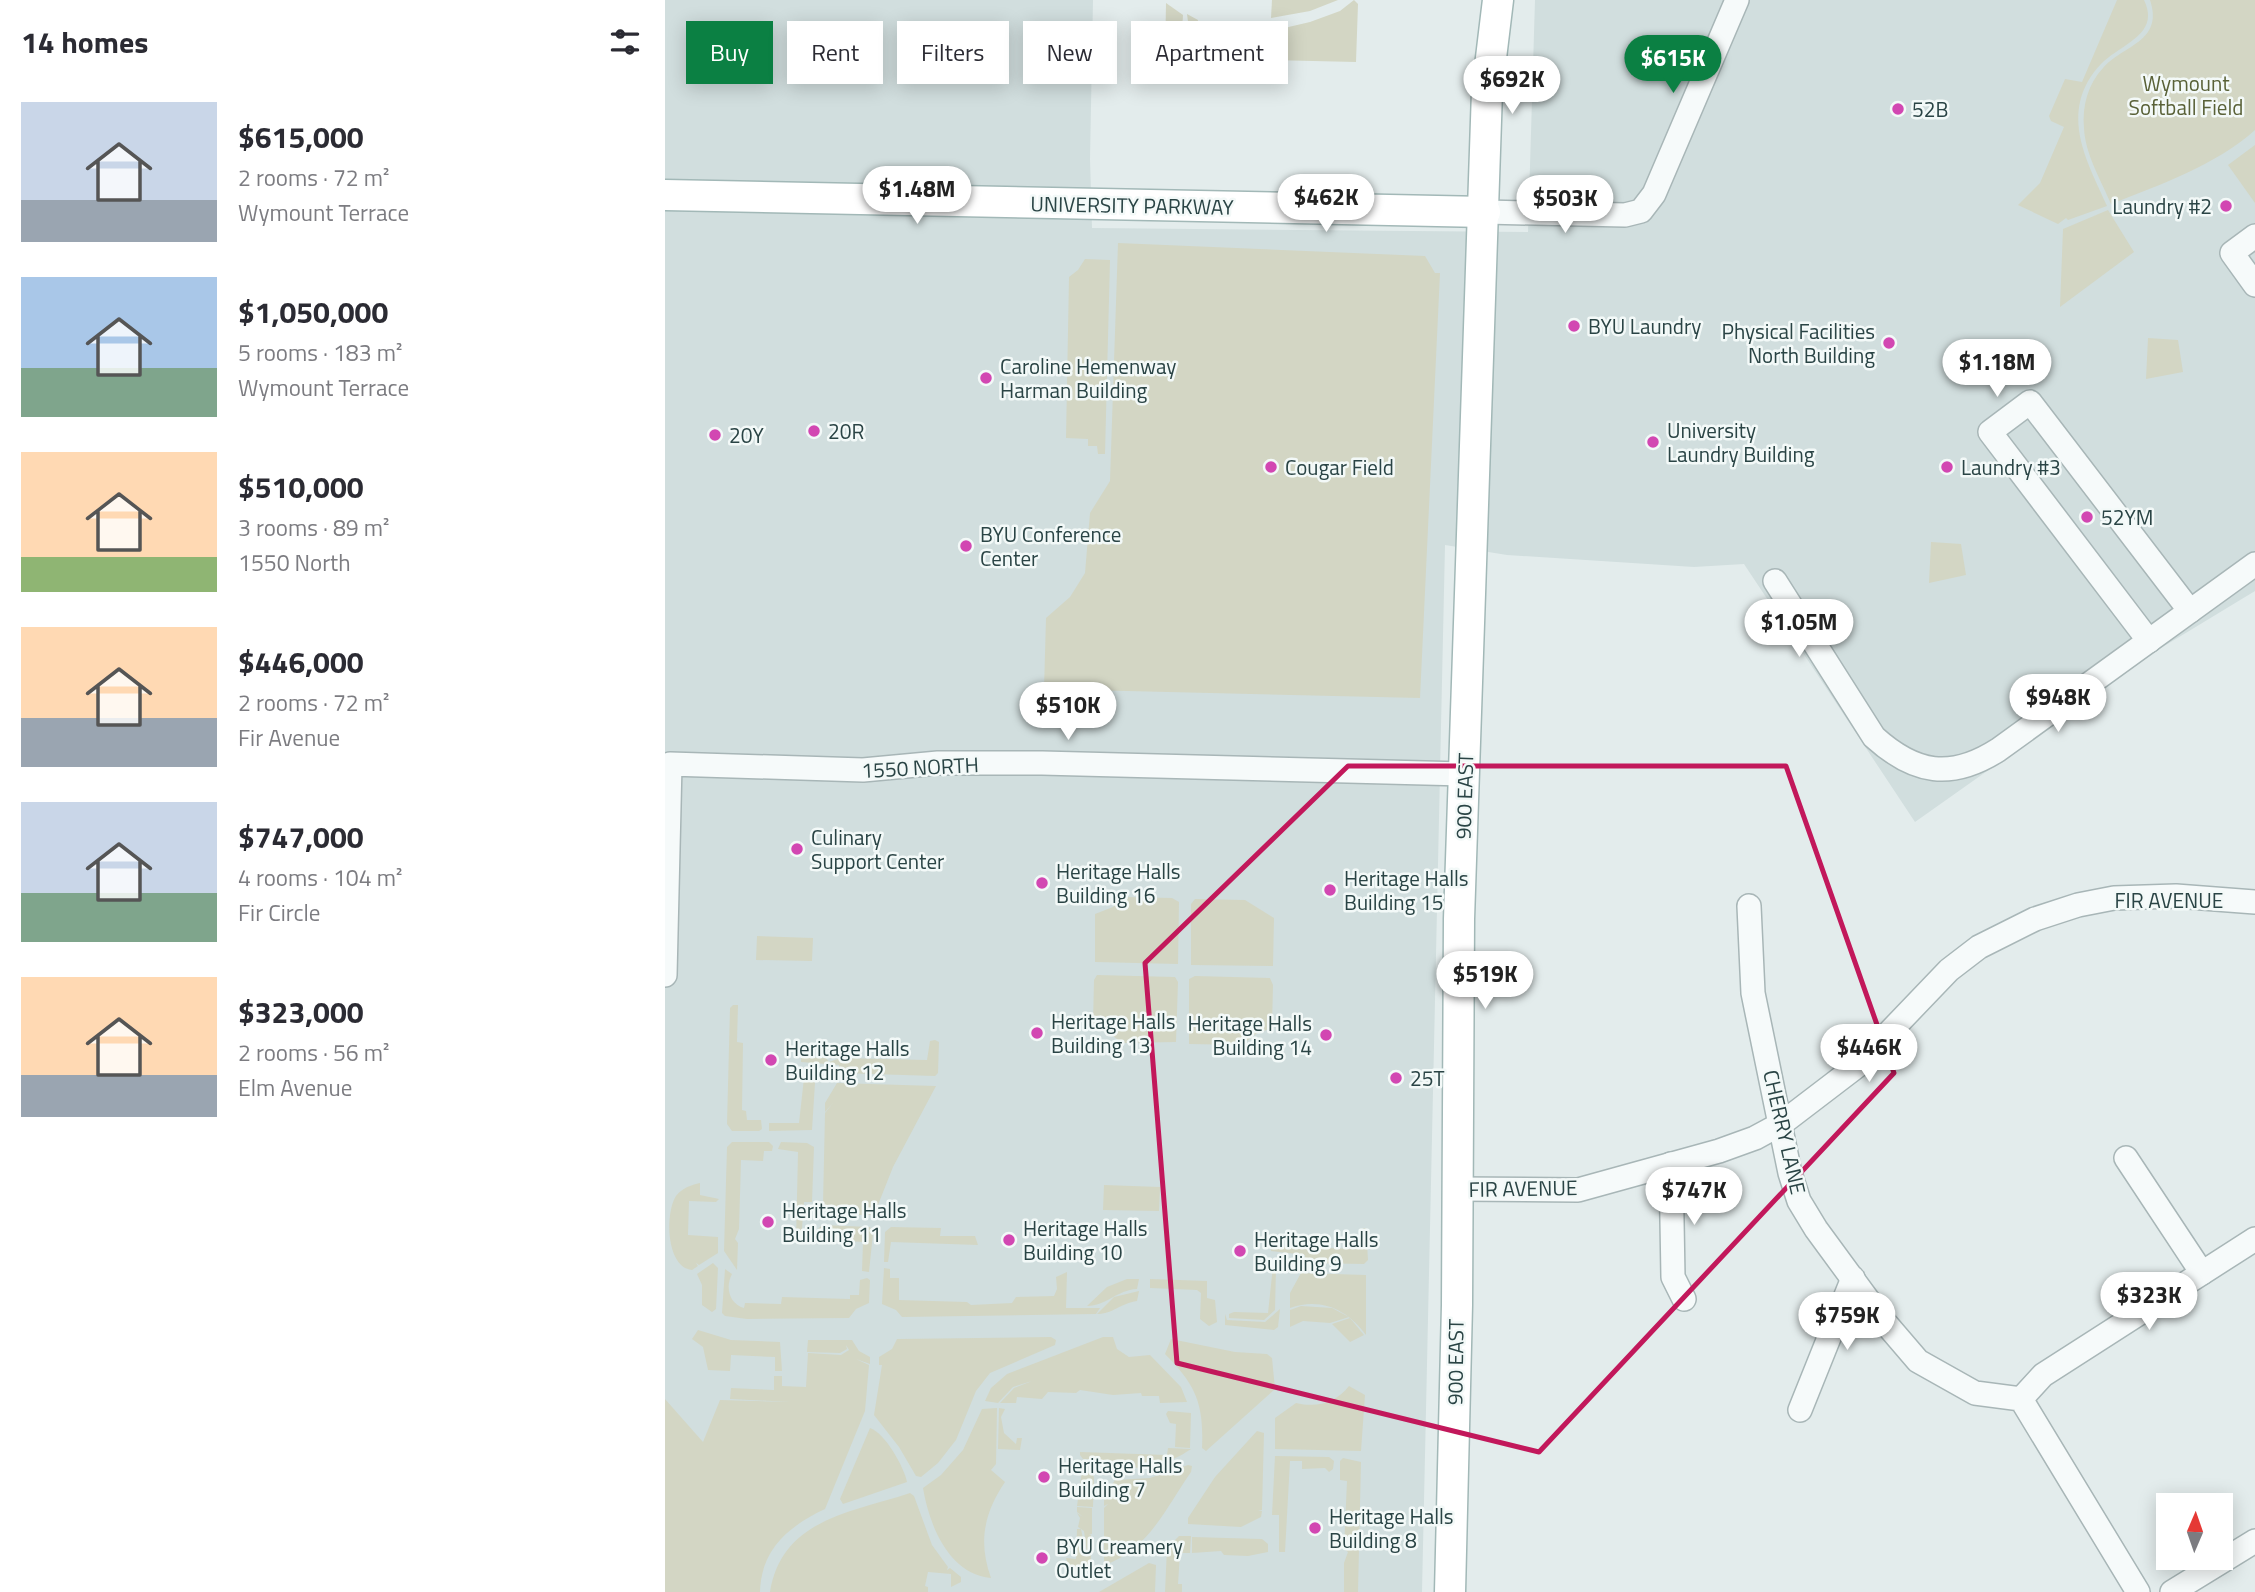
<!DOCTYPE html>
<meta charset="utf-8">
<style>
body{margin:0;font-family:"Titillium Web",sans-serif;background:#f7f7f7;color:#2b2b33;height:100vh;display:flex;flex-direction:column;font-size:26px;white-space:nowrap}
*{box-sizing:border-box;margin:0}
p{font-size:23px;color:#7c7c81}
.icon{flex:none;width:38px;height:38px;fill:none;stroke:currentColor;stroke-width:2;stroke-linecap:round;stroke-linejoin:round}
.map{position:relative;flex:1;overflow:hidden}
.sheet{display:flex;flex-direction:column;background:#fff;width:665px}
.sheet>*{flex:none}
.hud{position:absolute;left:21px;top:21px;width:665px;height:63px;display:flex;gap:14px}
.needle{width:46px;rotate:2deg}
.buttons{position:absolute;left:1491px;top:1493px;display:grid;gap:14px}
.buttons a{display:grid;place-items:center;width:77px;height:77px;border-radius:0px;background:#fff;box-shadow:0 4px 18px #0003;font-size:35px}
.price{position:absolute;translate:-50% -60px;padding:0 16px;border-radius:24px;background:#fff;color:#222;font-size:23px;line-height:46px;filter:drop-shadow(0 2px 4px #0008)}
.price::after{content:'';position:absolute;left:50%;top:42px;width:21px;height:16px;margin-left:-10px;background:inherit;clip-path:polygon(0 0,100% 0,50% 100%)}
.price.active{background:#0b8043;color:#fff}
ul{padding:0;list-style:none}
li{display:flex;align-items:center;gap:21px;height:175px;padding:0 21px}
li span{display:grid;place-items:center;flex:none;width:196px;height:140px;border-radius:0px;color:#555}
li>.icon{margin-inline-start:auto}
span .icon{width:84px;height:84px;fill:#fffc;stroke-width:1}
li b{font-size:30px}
h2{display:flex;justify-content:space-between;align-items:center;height:84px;padding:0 21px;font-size:30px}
.chip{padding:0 24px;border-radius:0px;background:#fff;box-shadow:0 4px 18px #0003;font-size:24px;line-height:63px}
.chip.active{background:#0b8043;color:#fff}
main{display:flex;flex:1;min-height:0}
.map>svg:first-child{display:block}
.built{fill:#d1dede}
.green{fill:#d3d6c4}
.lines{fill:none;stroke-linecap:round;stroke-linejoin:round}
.minor-casing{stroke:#a8b6b7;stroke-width:26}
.major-casing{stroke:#a2b8b7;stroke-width:33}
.minor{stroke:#f6fafa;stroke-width:23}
.major{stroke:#fff;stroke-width:30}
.marked{fill:none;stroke:#c2185b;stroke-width:5;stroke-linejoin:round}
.poi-dot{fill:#d247b2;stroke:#f3f9f8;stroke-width:2.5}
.labels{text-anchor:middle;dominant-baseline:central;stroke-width:5;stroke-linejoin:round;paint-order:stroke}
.park-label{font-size:21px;fill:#596137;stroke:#f3f9f8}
.poi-label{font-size:21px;fill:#2a4445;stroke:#f3f9f8;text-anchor:start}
.street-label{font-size:21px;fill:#2a4445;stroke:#f3f9f8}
</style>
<main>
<section class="sheet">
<h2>14 homes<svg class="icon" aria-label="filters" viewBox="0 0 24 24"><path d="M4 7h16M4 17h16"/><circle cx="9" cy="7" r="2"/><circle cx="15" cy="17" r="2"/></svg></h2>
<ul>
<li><span style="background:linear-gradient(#c9d6e8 70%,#9aa5b1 0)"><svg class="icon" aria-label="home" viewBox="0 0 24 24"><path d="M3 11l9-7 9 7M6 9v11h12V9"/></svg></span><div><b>$615,000</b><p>2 rooms · 72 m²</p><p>Wymount Terrace</p></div></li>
<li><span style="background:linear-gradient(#a9c7e8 65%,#7fa58c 0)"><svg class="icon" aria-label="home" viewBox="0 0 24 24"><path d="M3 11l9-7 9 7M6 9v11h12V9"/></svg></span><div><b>$1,050,000</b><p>5 rooms · 183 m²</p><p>Wymount Terrace</p></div></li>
<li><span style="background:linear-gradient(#ffd9b3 75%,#8fb573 0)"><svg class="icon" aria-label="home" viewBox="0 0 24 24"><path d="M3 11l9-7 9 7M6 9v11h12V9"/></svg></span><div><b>$510,000</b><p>3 rooms · 89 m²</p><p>1550 North</p></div></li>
<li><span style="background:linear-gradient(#ffd9b3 65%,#9aa5b1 0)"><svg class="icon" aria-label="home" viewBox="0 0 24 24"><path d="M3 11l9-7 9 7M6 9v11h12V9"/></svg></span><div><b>$446,000</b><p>2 rooms · 72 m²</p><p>Fir Avenue</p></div></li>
<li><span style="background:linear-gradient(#c9d6e8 65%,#7fa58c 0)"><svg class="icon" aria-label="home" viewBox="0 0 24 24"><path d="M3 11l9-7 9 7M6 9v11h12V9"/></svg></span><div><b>$747,000</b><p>4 rooms · 104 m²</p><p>Fir Circle</p></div></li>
<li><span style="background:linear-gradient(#ffd9b3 70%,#9aa5b1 0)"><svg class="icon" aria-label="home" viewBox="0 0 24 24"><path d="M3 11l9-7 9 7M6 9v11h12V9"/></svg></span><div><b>$323,000</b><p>2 rooms · 56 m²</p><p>Elm Avenue</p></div></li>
</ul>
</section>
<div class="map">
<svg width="1590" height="1592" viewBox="0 0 1590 1592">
<rect width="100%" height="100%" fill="#e3ecec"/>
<!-- built -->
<path class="built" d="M 0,0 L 428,0 L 425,159 L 427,228 L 863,232 L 870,0 L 1590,0 L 1590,591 L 1496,648 L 1250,822 L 1079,564 L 1029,567 L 842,555 L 780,545 L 757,1592 L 0,1592 Z"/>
<!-- green -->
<g class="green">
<path d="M 607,0 L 673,0 L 645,11 L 606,18 Z"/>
<path d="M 689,0 L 693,4 L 691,62 L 605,60 L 606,27 L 615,29 L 645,22 L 675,11 Z"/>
<path d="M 1452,0 L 1479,0 C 1496,35 1455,44 1436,64 C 1426,74 1418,88 1415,102 C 1407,138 1428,174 1442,206 L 1403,220 L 1401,218 L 1393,224 L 1353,205 L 1375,183 L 1399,127 L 1386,121 L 1384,116 L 1400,79 L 1417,82 Z"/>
<path d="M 1485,0 L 1590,0 L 1590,130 C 1551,165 1495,185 1446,204 C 1436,180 1420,154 1419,128 C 1417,106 1423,84 1438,68 C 1458,45 1499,42 1485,0 Z"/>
<path d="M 501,3 L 518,15 L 515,58 L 500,58 Z"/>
<path d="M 522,14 L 533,20 L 530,38 L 532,59 L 521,58 L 524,29 Z"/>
<path d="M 537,21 L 548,25 L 547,59 L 538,59 Z"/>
<path d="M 552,23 L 563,25 L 562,59 L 551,59 L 554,43 Z"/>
<path d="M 578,27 L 586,27 L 586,57 L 584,60 L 568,60 L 566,28 Z"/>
<path d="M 1590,145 L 1590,203 L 1563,165 Z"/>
<path d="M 1443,210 L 1469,252 L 1395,307 L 1398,229 Z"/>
<path d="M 453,243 L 760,256 L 770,273 L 775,273 L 755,698 L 379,689 L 381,618 L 405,597 L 420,573 L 425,513 L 445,481 Z"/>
<path d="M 420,259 L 445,260 L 440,454 L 433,454 L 432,446 L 423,446 L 423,439 L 401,438 L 404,277 L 413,270 Z"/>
<path d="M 1483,338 L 1513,340 L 1518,372 L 1481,379 Z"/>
<path d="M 1266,542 L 1296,544 L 1301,575 L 1264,583 Z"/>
<path d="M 460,897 L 507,898 L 514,902 L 513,964 L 430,962 L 430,914 L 448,907 Z"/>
<path d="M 530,899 L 580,900 L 609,918 L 608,966 L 526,965 L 526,904 Z"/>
<path d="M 92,936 L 148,938 L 147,961 L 91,960 Z"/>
<path d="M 432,975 L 510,977 L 513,982 L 511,1042 L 457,1043 L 438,1028 L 428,1024 L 429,980 Z"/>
<path d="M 530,976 L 605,978 L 608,985 L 607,1028 L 591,1034 L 577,1045 L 524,1044 L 524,979 Z"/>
<path d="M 68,1005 L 73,1005 L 72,1042 L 78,1043 L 77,1110 L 81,1111 L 82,1120 L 96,1120 L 97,1129 L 94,1131 L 67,1131 L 62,1124 L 65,1008 Z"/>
<path d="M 270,1040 L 274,1042 L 273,1073 L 270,1076 L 174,1073 L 174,1065 L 136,1062 L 136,1057 L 161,1058 L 164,1062 L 175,1058 L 262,1060 L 265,1041 Z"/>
<path d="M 139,1078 L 148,1079 L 150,1083 L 147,1130 L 104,1131 L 104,1123 L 134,1123 Z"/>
<path d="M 172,1083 L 271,1086 L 228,1167 L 209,1215 L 176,1215 L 158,1204 L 160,1113 L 168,1103 L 160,1112 L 160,1103 Z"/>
<path d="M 67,1142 L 104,1142 L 108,1146 L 107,1151 L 99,1151 L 98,1161 L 76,1160 L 74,1229 L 70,1239 L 73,1243 L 72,1270 L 59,1251 L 62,1147 Z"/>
<path d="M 116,1142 L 142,1143 L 149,1147 L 147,1202 L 139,1202 L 136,1241 L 131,1241 L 133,1152 L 113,1149 Z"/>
<path d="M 35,1183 L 35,1195 L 54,1199 L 51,1202 L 24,1201 L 23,1235 L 53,1237 L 53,1253 L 34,1265 L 31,1263 L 33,1266 L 27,1270 C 1,1267 0,1213 11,1196 C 17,1188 26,1185 35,1183 Z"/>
<path d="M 439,1185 L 495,1187 L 494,1211 L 438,1210 Z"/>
<path d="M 157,1225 L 205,1227 L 208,1233 L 204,1272 L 197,1271 L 198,1242 L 154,1239 L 152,1230 Z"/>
<path d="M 226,1227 L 276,1228 L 275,1236 L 310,1236 L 313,1245 L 226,1242 L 223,1262 L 219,1262 L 220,1232 Z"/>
<path d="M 701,1228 L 703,1260 L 699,1264 L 639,1263 L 640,1255 L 606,1251 L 606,1246 L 693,1249 L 696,1229 Z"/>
<path d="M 48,1263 L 53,1268 L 51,1309 L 47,1312 L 37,1305 L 37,1285 L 32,1274 Z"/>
<path d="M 608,1266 L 611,1268 L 610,1310 L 599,1320 L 564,1318 L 564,1314 L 569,1312 L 603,1313 Z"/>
<path d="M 219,1268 L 225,1269 L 225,1278 L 234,1278 L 234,1300 L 302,1302 L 306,1305 L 347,1303 L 351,1297 L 389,1296 L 392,1289 L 391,1277 L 402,1272 L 401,1308 L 435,1308 L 431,1314 L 237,1317 L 231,1310 L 217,1304 Z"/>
<path d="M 60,1269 L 67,1274 C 60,1287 64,1304 79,1308 L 80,1303 L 116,1304 L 117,1297 L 185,1299 L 185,1295 L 194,1295 L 195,1280 L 202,1278 L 205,1280 L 204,1303 L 191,1309 L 184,1318 L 82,1319 L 60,1316 L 57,1313 Z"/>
<path d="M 636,1273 L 701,1275 L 701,1335 C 683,1310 656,1297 625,1308 L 625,1293 Z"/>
<path d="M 462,1279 L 474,1279 L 472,1289 C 452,1290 441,1306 422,1306 L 442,1287 Z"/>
<path d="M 485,1279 L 542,1281 L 542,1298 L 550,1300 L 552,1322 L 544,1326 L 535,1319 L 536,1293 L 532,1290 L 485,1288 Z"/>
<path d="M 474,1291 L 472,1301 C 456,1303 448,1314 432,1314 L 449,1297 Z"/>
<path d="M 636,1306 L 667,1308 L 684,1317 L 665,1323 L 638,1321 L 625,1327 L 625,1310 Z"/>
<path d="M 615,1309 L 613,1327 L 609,1330 L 560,1325 L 560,1314 L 562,1320 L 600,1322 Z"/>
<path d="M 685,1318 L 699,1335 L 685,1342 L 667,1324 Z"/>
<path d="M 33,1330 L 66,1340 L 115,1342 L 117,1371 L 110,1371 L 110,1357 L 66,1355 L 65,1371 L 43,1370 L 38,1347 L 27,1339 Z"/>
<path d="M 386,1337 L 391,1340 L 390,1345 L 325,1373 L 311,1391 L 291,1440 L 273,1463 L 256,1477 L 251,1476 L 234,1447 L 209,1415 L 217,1365 L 214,1365 L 214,1357 L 227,1349 L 232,1339 Z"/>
<path d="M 438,1337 L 448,1337 L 452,1349 L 464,1357 L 485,1355 L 516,1387 L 522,1402 L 495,1403 L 494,1396 L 477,1396 L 476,1393 L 448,1395 L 415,1390 L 411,1393 L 383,1392 L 377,1399 L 352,1397 L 351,1403 L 335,1403 L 349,1388 L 367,1381 L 348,1387 L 333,1403 L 320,1401 L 326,1388 L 342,1374 Z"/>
<path d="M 506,1339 L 570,1352 L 602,1354 L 607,1358 L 610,1389 L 541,1451 L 537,1448 C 539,1404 531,1385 500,1354 Z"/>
<path d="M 143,1340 L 187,1340 L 194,1351 L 205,1357 L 205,1364 L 191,1359 L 204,1365 L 200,1411 L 160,1509 C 124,1526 96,1549 95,1592 L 0,1592 L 0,1399 L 38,1442 L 55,1400 L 126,1402 L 65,1399 L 66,1388 L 109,1390 L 109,1376 L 117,1376 L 117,1386 L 141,1387 L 143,1353 L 176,1355 L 184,1350 L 181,1345 L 182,1349 L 175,1353 L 142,1352 Z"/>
<path d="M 684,1386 L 700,1395 L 696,1451 L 610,1449 L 610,1418 L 631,1403 C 652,1408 671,1403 684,1386 Z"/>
<path d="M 332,1408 L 331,1464 L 326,1470 L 340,1482 C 319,1513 313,1542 326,1578 C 283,1574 264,1524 258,1488 L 276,1475 L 298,1450 L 317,1409 Z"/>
<path d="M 334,1408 L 340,1409 L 336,1417 L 339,1433 L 351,1444 L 352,1438 L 357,1438 L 355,1450 L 333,1449 Z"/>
<path d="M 503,1411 L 526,1413 L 525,1448 L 510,1447 L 511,1424 L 505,1423 L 501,1414 Z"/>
<path d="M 205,1428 C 220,1433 239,1467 242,1482 L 178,1504 L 175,1499 Z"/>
<path d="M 592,1431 L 599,1433 L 597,1510 L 593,1511 L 597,1511 L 596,1517 L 576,1527 L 523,1524 L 523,1518 L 550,1477 Z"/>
<path d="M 503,1448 L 526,1449 C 503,1465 480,1468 452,1469 L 453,1461 L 418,1459 L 415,1455 L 415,1452 L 502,1455 Z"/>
<path d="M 610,1456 L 664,1457 L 669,1461 L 668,1469 L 664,1472 L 660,1468 L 637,1469 L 637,1461 L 625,1461 L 620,1552 L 614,1552 L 614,1515 L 607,1515 Z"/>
<path d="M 678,1458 L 696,1462 L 693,1592 L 679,1592 L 679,1563 L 683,1552 L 679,1549 L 682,1481 L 675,1480 L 675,1461 Z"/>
<path d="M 523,1465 L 527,1466 L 526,1472 C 502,1506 483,1551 439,1565 L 439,1508 L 443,1504 L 439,1506 L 439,1497 L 450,1480 L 485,1478 Z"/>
<path d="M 417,1471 L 428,1474 L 429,1478 L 428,1507 L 412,1506 Z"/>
<path d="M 245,1493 L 249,1496 L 267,1545 L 283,1567 L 282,1570 L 285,1568 L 296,1577 L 296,1582 L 286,1587 L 286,1574 L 263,1572 L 260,1586 L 263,1587 L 263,1592 L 105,1592 C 117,1519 185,1513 245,1493 Z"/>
<path d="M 412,1507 L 427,1508 L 427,1534 L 424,1534 L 426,1535 L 426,1553 L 422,1553 L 419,1531 L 413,1527 L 415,1518 L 412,1513 L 418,1517 L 412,1512 Z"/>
<path d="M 412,1529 L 416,1529 L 421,1554 L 426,1555 L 425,1570 L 407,1577 L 401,1558 L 411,1559 Z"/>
<path d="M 514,1536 L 526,1536 L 525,1553 L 515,1553 L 513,1584 L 517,1584 L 517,1592 L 500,1592 L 502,1548 Z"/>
<path d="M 527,1537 L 597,1539 L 603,1544 L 603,1552 L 583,1556 L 559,1555 L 556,1551 L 527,1553 Z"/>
<path d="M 484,1563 L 491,1565 L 490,1592 L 434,1592 Z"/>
</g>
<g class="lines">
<!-- minor casing -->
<g class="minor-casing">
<g id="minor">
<path d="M 820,212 L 960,215 L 976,211 L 989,194 L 1072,0"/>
<path d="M 1590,236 L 1567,253 L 1590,285"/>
<path d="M 1110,581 L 1209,737 C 1250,774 1286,780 1333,750 L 1590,564"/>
<path d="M 1484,641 L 1325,432 L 1365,402 L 1525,611"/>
<path d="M 1084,906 L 1088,993 L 1125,1173 L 1134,1201 L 1151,1229 L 1217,1319 L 1253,1361 L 1310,1393 L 1356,1399 L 1473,1592"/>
<path d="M 0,975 L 5,764 L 198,770 L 273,763 L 377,763 L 799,774"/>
<path d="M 1461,1158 L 1537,1273"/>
<path d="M 1006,1164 L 1008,1277 L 1019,1299"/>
<path d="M 793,1189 L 913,1190 L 1054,1151 L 1090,1138 L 1116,1124 L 1192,1066 L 1284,970 L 1314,947 L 1370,919 L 1413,905 L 1449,898 L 1511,896 L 1590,902"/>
<path d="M 1356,1399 L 1378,1375 L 1590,1239"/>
<path d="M 1135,1410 L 1188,1278"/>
<path d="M 1507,1592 L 1590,1541"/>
</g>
</g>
<!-- major casing -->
<g class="major-casing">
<g id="major">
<path d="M 0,195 L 820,212"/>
<path d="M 785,1592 L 792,1305 L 794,919 L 822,91 L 833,0"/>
</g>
</g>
<!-- minor -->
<use href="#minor" class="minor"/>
<!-- major -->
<use href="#major" class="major"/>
</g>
<!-- marked area -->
<path class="marked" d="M 683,766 L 1121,766 L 1229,1073 L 874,1452 L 512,1363 L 480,963 Z"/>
<!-- markers -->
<g class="poi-dot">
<circle cx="1233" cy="109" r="7"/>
<circle cx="1561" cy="206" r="7"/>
<circle cx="909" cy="326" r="7"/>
<circle cx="1224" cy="343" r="7"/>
<circle cx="321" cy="378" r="7"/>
<circle cx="149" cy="431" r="7"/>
<circle cx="50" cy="435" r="7"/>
<circle cx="988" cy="442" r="7"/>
<circle cx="606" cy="467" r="7"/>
<circle cx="1282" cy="467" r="7"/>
<circle cx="1422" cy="517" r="7"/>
<circle cx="301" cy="546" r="7"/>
<circle cx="132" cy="849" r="7"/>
<circle cx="377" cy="883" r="7"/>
<circle cx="665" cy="890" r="7"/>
<circle cx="372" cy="1033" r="7"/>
<circle cx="661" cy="1035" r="7"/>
<circle cx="106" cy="1060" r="7"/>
<circle cx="731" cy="1078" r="7"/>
<circle cx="103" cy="1222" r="7"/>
<circle cx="344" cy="1240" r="7"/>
<circle cx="575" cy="1251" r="7"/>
<circle cx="379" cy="1477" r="7"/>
<circle cx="650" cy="1528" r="7"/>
<circle cx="377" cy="1558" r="7"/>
</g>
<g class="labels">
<!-- park labels -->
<g class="park-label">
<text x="1521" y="83">Wymount<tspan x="1521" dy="24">Softball Field</tspan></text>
</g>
<!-- poi labels -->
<g class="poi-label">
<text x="1247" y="109">52B</text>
<text x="1547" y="206" text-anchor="end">Laundry #2</text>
<text x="923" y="326">BYU Laundry</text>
<text x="1210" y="331" text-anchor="end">Physical Facilities<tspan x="1210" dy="24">North Building</tspan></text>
<text x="335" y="366">Caroline Hemenway<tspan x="335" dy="24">Harman Building</tspan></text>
<text x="1002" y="430">University<tspan x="1002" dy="24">Laundry Building</tspan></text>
<text x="163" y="431">20R</text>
<text x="64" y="435">20Y</text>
<text x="620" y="467">Cougar Field</text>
<text x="1296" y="467">Laundry #3</text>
<text x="1436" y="517">52YM</text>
<text x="315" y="534">BYU Conference<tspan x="315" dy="24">Center</tspan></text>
<text x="146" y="837">Culinary<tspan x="146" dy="24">Support Center</tspan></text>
<text x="391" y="871">Heritage Halls<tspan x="391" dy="24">Building 16</tspan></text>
<text x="679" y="878">Heritage Halls<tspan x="679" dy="24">Building 15</tspan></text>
<text x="386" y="1021">Heritage Halls<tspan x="386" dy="24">Building 13</tspan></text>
<text x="647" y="1023" text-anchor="end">Heritage Halls<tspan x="647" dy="24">Building 14</tspan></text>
<text x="120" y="1048">Heritage Halls<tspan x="120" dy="24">Building 12</tspan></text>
<text x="745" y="1078">25T</text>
<text x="117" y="1210">Heritage Halls<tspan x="117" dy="24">Building 11</tspan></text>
<text x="358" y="1228">Heritage Halls<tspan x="358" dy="24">Building 10</tspan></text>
<text x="589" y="1239">Heritage Halls<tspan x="589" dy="24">Building 9</tspan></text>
<text x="393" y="1465">Heritage Halls<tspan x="393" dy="24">Building 7</tspan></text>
<text x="664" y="1516">Heritage Halls<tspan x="664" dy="24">Building 8</tspan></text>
<text x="391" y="1546">BYU Creamery<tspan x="391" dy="24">Outlet</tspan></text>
</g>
<!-- street labels -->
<g class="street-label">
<text transform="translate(467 205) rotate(1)">UNIVERSITY PARKWAY</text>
<text transform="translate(255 767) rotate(-3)">1550 NORTH</text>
<text transform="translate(799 796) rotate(-88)">900 EAST</text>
<text x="1504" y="900">FIR AVENUE</text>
<text transform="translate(1120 1132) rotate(77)">CHERRY LANE</text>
<text transform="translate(858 1188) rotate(-1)">FIR AVENUE</text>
<text transform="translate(790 1362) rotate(-89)">900 EAST</text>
</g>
</g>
</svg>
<div class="buttons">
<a><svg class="needle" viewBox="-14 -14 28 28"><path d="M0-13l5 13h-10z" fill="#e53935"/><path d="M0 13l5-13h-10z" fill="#7c7c81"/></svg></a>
</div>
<b class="price active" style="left:1008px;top:95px">$615K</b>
<b class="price" style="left:847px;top:116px">$692K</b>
<b class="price" style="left:252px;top:226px">$1.48M</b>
<b class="price" style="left:661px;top:234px">$462K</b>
<b class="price" style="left:900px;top:235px">$503K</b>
<b class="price" style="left:1332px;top:399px">$1.18M</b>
<b class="price" style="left:1134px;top:659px">$1.05M</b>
<b class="price" style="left:1393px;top:734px">$948K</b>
<b class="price" style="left:403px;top:742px">$510K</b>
<b class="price" style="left:820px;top:1011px">$519K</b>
<b class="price" style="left:1204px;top:1084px">$446K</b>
<b class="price" style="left:1029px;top:1227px">$747K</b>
<b class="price" style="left:1484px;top:1332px">$323K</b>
<b class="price" style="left:1182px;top:1352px">$759K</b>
<div class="hud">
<a class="chip active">Buy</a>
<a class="chip">Rent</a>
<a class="chip">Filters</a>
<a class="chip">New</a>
<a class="chip">Apartment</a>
</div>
</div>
</main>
